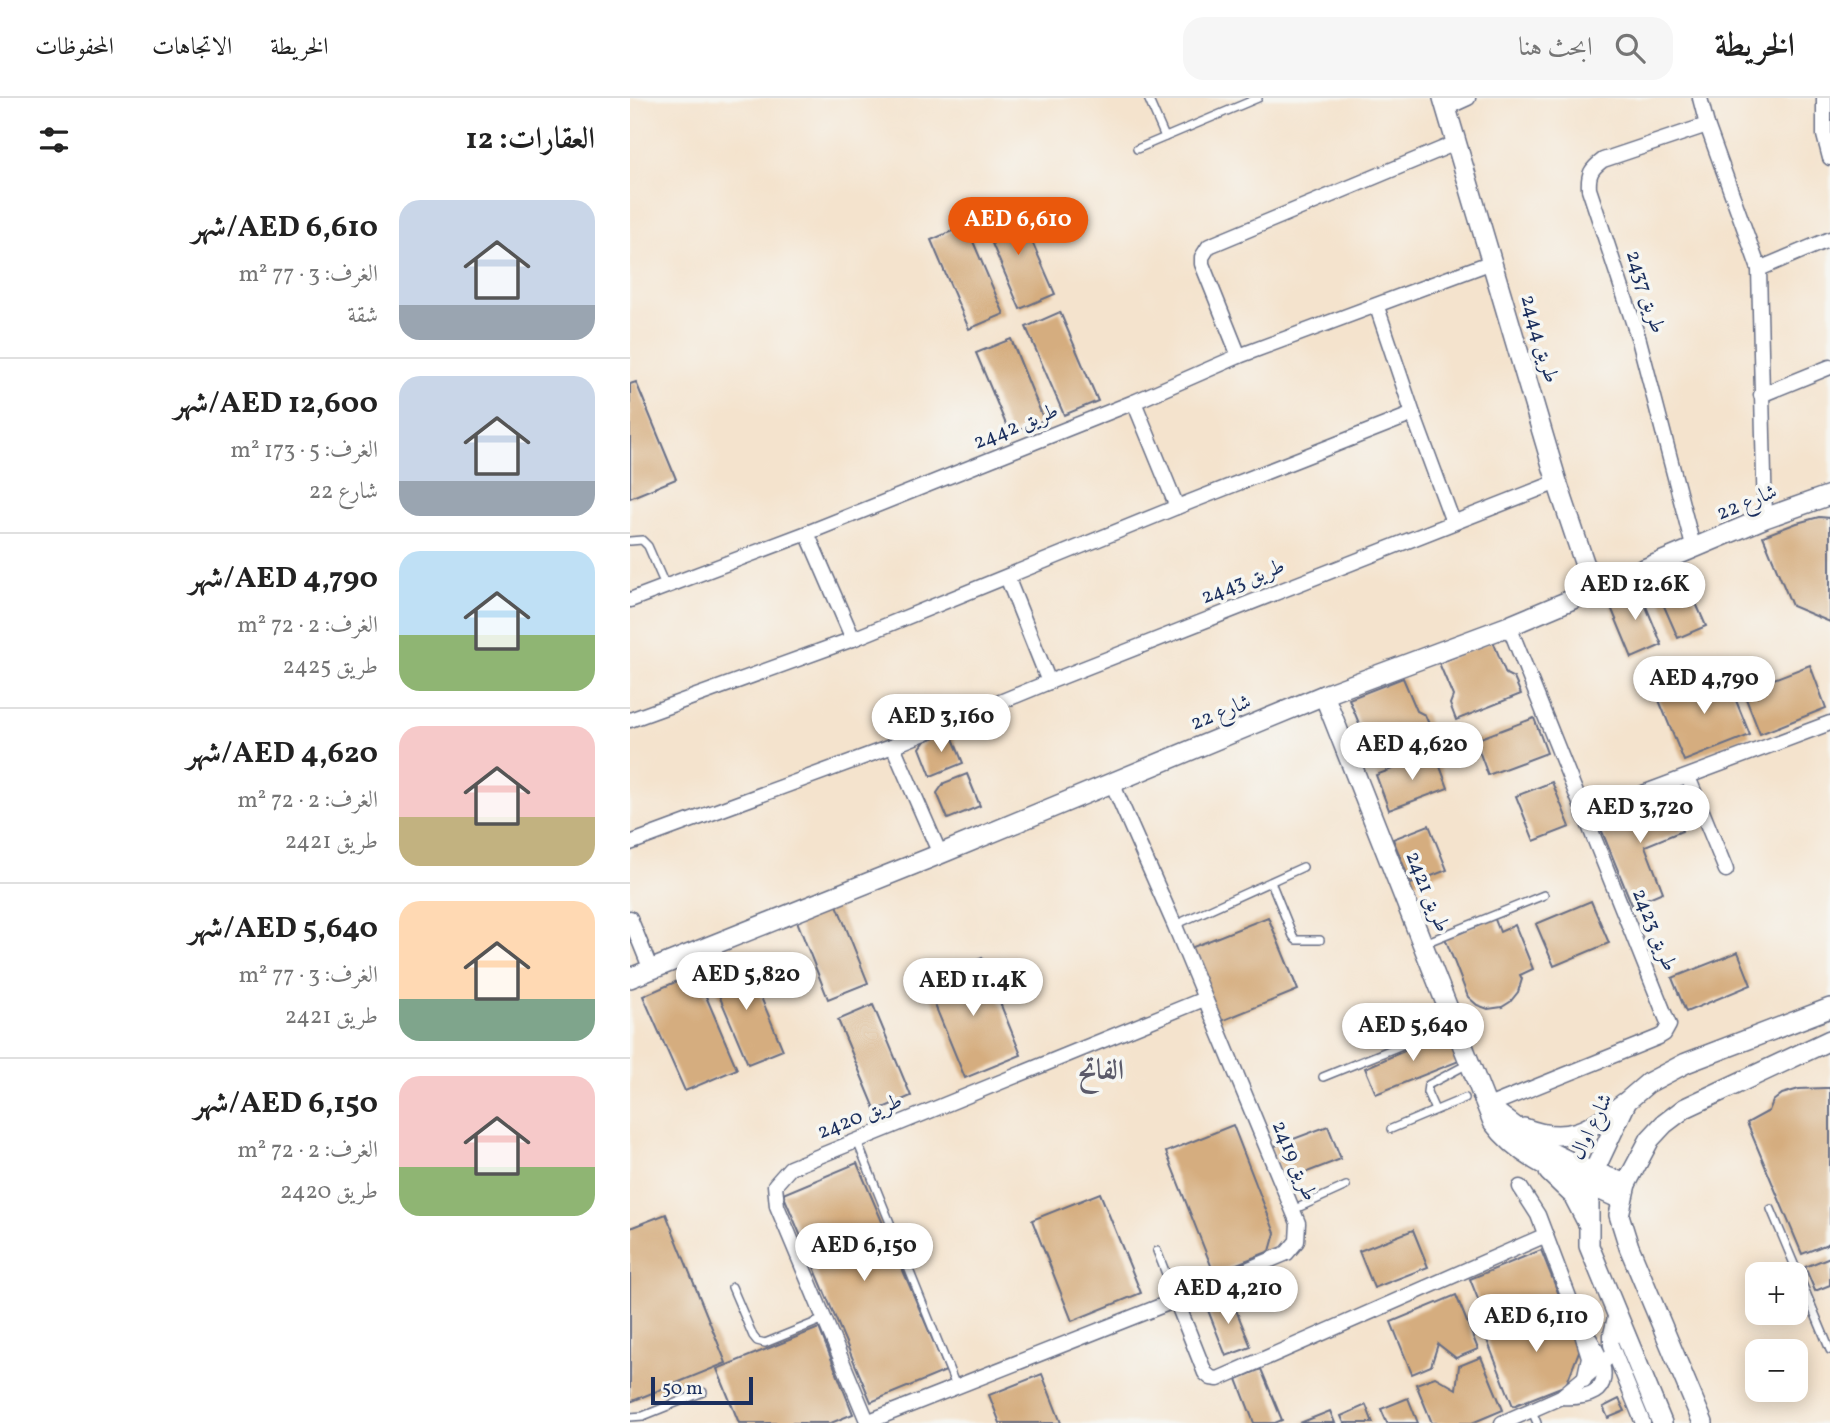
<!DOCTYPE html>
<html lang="ar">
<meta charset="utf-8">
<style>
body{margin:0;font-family:Vollkorn,Amiri,serif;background:#f6f6f6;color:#222;direction:rtl;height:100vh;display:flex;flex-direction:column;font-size:26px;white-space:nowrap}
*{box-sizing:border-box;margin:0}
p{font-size:23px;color:#767676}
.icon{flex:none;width:38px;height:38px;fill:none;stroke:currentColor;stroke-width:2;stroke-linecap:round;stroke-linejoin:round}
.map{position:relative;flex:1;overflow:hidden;direction:ltr}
.drawer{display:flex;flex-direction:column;background:#fff;width:630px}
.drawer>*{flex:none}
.fabs{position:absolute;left:1115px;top:1164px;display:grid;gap:14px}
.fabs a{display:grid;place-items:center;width:63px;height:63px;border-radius:14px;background:#fff;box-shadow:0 4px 18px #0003;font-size:35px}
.scale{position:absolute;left:21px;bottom:18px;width:102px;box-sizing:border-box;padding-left:7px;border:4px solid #1b2f5e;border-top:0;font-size:19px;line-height:24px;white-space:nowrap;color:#1b2f5e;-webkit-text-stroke:5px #f6f6f2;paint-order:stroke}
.price{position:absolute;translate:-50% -60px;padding:0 16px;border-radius:24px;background:#fff;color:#222;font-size:23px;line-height:46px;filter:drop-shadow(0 2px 4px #0008)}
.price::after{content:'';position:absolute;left:50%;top:42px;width:21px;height:16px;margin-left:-10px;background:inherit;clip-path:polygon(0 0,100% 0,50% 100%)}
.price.current{background:#ea580c;color:#fff}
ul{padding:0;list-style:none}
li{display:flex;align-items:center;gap:21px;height:175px;padding:0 35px}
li+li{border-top:2px solid #e0e0e0}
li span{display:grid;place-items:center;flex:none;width:196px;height:140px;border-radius:21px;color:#555}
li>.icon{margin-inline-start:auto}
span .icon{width:84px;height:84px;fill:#fffc;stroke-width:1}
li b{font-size:30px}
h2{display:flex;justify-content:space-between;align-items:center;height:84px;padding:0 35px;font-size:30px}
header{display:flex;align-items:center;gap:42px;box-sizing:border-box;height:98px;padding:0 35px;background:#fff;border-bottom:2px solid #e0e0e0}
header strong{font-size:33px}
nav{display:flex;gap:38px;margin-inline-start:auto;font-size:24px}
.search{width:490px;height:63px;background:#f6f6f6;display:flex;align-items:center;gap:18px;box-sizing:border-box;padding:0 24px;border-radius:21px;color:#767676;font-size:26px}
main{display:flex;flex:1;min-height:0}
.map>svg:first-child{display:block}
.building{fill:#d5ad7f}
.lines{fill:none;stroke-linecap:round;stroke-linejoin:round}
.lane-casing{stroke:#676e85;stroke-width:10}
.street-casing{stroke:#676e85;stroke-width:17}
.secondary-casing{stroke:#676e85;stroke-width:22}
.lane{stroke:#fff;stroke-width:7}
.street{stroke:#fff;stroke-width:14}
.secondary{stroke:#fff;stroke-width:19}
.labels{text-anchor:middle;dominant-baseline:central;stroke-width:7;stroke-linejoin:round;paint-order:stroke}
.street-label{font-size:21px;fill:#1b2f5e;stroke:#f6f6f2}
.district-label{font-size:28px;font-weight:bold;fill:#5c5b6a;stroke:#f6f6f2}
</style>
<header>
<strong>الخريطة</strong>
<div class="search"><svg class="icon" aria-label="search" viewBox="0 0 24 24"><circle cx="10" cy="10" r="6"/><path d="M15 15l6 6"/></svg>ابحث هنا</div>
<nav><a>الخريطة</a><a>الاتجاهات</a><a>المحفوظات</a></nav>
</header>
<main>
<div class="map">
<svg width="1200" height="1325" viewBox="0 0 1200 1325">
<rect width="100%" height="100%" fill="#f6f6f2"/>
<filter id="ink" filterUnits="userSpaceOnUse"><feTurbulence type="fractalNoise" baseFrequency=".0143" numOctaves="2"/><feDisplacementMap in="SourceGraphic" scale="14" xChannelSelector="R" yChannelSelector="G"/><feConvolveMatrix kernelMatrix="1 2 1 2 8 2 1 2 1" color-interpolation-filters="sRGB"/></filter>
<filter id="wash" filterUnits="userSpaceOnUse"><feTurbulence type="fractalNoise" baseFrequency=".00686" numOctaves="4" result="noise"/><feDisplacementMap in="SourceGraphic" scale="28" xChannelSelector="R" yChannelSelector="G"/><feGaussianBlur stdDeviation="1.57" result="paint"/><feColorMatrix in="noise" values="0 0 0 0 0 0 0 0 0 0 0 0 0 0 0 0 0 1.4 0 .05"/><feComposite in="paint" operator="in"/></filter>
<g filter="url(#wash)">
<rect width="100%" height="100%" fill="#f4e3cd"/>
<g id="blocks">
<!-- building -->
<g class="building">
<path d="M 386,107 L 425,196 L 390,211 L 352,122 Z"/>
<path d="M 336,127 L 374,216 L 339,231 L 301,142 Z"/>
<path d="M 430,214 L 468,303 L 434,317 L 396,229 Z"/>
<path d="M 381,241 L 414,322 L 380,336 L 346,255 Z"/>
<path d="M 6,284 L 46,381 L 0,400 L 0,286 Z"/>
<path d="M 1189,419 L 1200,420 L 1200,524 L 1162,508 L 1133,438 L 1167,425 Z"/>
<path d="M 1051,471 L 1076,528 L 1048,540 L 1023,483 Z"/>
<path d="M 1008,489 L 1032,547 L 1002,560 L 978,502 Z"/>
<path d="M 863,543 L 876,576 L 884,580 L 891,596 L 826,622 L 820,606 L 823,598 L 809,565 Z"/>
<path d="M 1180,567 L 1196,610 L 1130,636 L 1113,593 Z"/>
<path d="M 1092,568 L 1120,637 L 1054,663 L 1026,595 L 1044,588 L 1049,600 L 1078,588 L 1073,576 Z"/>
<path d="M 773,580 L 787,613 L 795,617 L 802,633 L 737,659 L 731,643 L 733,635 L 719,601 Z"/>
<path d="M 904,620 L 917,655 L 858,677 L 845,642 Z"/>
<path d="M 320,633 L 333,665 L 301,678 L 290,650 L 295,643 Z"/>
<path d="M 805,655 L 818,690 L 759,712 L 746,677 Z"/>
<path d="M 337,676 L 350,708 L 318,721 L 307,695 L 314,685 Z"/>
<path d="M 922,684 L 940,729 L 904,743 L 886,698 Z"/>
<path d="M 1038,698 L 1052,733 L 1015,748 L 1033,794 L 1002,807 L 969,726 Z"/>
<path d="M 799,727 L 817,772 L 781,786 L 763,741 Z"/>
<path d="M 961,803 L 979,845 L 924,868 L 906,826 Z"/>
<path d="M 207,807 L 238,885 L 198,901 L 167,823 Z"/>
<path d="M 638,819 L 668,892 L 589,924 L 558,851 Z"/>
<path d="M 864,819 L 870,834 L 885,827 L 903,871 L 890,877 L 892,881 L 888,894 L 880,904 L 872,909 L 858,911 L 847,907 L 838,899 L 815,840 Z"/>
<path d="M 1108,854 L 1121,887 L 1056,914 L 1042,880 Z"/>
<path d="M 352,860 L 391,957 L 335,980 L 295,883 Z"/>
<path d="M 115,861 L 153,952 L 118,966 L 80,876 Z"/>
<path d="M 66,875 L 107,971 L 55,993 L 13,898 Z"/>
<path d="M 243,907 L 281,998 L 246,1013 L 208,922 Z"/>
<path d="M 818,934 L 829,963 L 746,996 L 735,970 Z"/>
<path d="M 1195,990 L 1200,990 L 1200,1145 L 1172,1156 L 1117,1025 L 1139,1013 L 1143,1003 L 1152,996 L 1169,991 Z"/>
<path d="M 603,1027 L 645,1135 L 640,1153 L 584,1175 L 536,1054 Z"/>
<path d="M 698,1028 L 711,1061 L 654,1083 L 642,1049 Z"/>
<path d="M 227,1065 L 316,1273 L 241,1304 L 153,1096 Z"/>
<path d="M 470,1095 L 511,1195 L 442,1223 L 402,1122 Z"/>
<path d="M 36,1116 L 96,1265 L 0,1304 L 0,1130 Z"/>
<path d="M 783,1132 L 798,1169 L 744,1190 L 729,1153 Z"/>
<path d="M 911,1152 L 929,1197 L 858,1226 L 840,1181 Z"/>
<path d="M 1200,1159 L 1200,1187 L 1185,1193 L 1175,1169 Z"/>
<path d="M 600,1197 L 621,1249 L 596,1258 L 576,1207 Z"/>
<path d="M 826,1197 L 848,1251 L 826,1260 L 808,1246 L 801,1268 L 782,1276 L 761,1224 Z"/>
<path d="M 935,1206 L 951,1248 L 936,1287 L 883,1308 L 855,1237 Z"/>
<path d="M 189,1230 L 223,1316 L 201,1325 L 109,1325 L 87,1271 Z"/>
<path d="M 851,1259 L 873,1312 L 842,1325 L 802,1325 L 786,1286 L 805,1279 L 826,1291 L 829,1268 Z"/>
<path d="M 631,1271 L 652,1322 L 645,1325 L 624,1325 L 607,1281 Z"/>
<path d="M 412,1276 L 431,1325 L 370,1325 L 359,1297 Z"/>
<path d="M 778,1300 L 788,1325 L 757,1325 L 751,1311 Z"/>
<path d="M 989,1301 L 995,1313 L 978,1320 L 973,1309 Z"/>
<path d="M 736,1307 L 743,1325 L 714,1325 L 711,1318 Z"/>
<path d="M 700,1313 L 705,1325 L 670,1325 Z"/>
</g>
</g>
</g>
<g filter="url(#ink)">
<use href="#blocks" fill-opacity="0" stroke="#676e85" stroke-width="2"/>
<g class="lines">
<!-- lane casing -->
<g class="lane-casing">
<g id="lane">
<path d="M 518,0 L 535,39"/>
<path d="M 507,51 L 628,0"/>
<path d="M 0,443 L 12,442 L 18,448 L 35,487"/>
<path d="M 641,784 L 663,838 L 666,842 L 690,842"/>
<path d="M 545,827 L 673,769"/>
<path d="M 795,845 L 914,797"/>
<path d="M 693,979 L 824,926"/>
<path d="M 805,1012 L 797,994 L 798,987 L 838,966"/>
<path d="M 761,1031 L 835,1000"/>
<path d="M 227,1043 L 326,1288"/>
<path d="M 1141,1111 L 1200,1252"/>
<path d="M 663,1112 L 716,1088"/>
<path d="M 527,1153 L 546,1201"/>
<path d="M 102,1189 L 123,1238 L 127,1243 L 135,1245 L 194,1221"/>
<path d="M 902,1313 L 907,1325"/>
<path d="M 0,1319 L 13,1318 L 73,1294"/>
</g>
</g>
<!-- street casing -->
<g class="street-casing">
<g id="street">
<path d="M 1070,0 L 1077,27 L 1129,171 L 1135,420"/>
<path d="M 1194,0 L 1194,37 L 1200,60"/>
<path d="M 816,10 L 838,0"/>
<path d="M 1129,171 L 1200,141"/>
<path d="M 747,209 L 783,316 L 823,424"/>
<path d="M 609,258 L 572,166 L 572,159 L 579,148 L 826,45"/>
<path d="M 1131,297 L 1200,269"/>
<path d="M 504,304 L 547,409"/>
<path d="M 177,435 L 223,541"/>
<path d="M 1064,452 L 1009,242 L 959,91 C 958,76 961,71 973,62 L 1077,27"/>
<path d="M 377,479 L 419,584"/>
<path d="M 0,502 L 177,435 L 504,304 L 609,258 L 862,164"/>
<path d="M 0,622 L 223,541 L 547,409 L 783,316"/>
<path d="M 263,648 L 310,756"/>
<path d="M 1058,679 L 1096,772"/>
<path d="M 954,717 L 1200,625"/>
<path d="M 0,745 L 263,648 L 419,584 L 927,384"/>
<path d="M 0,820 L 21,872"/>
<path d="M 858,1008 L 1029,939 L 1034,936 L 1039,927 L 879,528"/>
<path d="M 890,1089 L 908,1117 L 948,1223 L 959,1259 L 954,1282"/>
<path d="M 546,1202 L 575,1275 L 581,1280 L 588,1281 L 916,1137"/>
<path d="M 986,1215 L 981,1236 L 981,1247 L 1013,1325"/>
<path d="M 931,1299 C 988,1302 979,1268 955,1234"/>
<path d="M 237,1324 L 546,1202 L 657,1155 L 667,1143 L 668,1125 L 545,828 L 482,685"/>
<path d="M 238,1325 L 147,1108 L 145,1087 L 160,1070 L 574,901"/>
<path d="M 872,1325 L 931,1299 L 984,1255"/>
</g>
</g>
<!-- secondary casing -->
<g class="secondary-casing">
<g id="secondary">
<path d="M 813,0 L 927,384 L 964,494"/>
<path d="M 694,597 L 863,1024 C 897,1069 944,1078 992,1102"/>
<path d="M 0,880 L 310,756 L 694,597 L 879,528 L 1135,420 L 1200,397"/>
<path d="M 859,1009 L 916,1052 L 953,1070 L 996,1086"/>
<path d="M 894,1030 C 937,1047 960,1032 994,1005"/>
<path d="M 919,1074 L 943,1097 L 957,1124"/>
<path d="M 1032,1325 L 959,1148 L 959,1103 L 964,1073 L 997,1003 L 1018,985 L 1056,965 L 1200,910"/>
<path d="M 1073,1325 L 999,1149 L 989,1117 L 996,1086 L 1020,1041 L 1034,1026 L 1055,1010 L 1200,942"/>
</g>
</g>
<!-- lane -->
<use href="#lane" class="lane"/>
<!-- street -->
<use href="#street" class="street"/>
<!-- secondary -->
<use href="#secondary" class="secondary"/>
</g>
</g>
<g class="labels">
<!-- street labels -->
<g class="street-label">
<text transform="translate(1015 194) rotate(72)">طريق 2437</text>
<text transform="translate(909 241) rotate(74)">طريق 2444</text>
<text transform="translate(386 329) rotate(-22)">طريق 2442</text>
<text transform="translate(1117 405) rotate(-22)">شارع 22</text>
<text transform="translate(613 484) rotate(-22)">طريق 2443</text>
<text transform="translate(591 615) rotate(-22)">شارع 22</text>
<text transform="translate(797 794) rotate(68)">طريق 2421</text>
<text transform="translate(1024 832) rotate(68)">طريق 2423</text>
<text transform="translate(230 1019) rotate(-22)">طريق 2420</text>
<text transform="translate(962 1029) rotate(-64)">شارع اوال</text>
<text transform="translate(664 1063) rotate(67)">طريق 2419</text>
</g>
<!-- district labels -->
<g class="district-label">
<text x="471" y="973">الفاتح</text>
</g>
</g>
</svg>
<div class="fabs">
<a>+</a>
<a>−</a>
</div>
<div class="scale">50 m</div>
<b class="price current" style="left:388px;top:159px">AED 6,610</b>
<b class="price" style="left:1005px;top:524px">AED 12.6K</b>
<b class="price" style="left:1074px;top:618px">AED 4,790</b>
<b class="price" style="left:311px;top:656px">AED 3,160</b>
<b class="price" style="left:782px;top:684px">AED 4,620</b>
<b class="price" style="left:1010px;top:747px">AED 3,720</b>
<b class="price" style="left:116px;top:914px">AED 5,820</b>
<b class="price" style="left:343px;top:920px">AED 11.4K</b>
<b class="price" style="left:783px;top:965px">AED 5,640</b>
<b class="price" style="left:234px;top:1185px">AED 6,150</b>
<b class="price" style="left:598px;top:1228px">AED 4,210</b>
<b class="price" style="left:906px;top:1256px">AED 6,110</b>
</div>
<section class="drawer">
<h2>العقارات: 12<svg class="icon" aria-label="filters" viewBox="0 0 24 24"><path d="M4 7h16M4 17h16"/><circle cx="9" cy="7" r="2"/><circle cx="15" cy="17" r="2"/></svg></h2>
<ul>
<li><span style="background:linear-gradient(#c9d6e8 75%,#9aa5b1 0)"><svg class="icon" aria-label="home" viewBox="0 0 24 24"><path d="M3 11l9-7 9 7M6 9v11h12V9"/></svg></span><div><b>AED 6,610/شهر</b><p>الغرف: 3 · 77 m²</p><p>شقة</p></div></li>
<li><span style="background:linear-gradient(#c9d6e8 75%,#9aa5b1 0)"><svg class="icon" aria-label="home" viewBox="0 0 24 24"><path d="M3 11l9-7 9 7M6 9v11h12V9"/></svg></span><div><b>AED 12,600/شهر</b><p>الغرف: 5 · 173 m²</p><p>شارع 22</p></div></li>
<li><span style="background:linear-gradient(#bfe0f5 60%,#8fb573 0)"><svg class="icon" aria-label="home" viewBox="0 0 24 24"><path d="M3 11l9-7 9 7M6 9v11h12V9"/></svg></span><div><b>AED 4,790/شهر</b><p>الغرف: 2 · 72 m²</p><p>طريق 2425</p></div></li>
<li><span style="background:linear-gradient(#f6c9c9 65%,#c2b280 0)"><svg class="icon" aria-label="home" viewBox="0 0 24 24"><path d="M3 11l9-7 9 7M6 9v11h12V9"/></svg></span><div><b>AED 4,620/شهر</b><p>الغرف: 2 · 72 m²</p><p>طريق 2421</p></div></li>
<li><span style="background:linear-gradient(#ffd9b3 70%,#7fa58c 0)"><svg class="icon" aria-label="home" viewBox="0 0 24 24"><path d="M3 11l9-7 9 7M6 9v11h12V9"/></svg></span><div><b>AED 5,640/شهر</b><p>الغرف: 3 · 77 m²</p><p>طريق 2421</p></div></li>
<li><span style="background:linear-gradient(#f6c9c9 65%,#8fb573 0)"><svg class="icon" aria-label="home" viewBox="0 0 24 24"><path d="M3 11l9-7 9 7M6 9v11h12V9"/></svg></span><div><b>AED 6,150/شهر</b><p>الغرف: 2 · 72 m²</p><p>طريق 2420</p></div></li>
</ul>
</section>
</main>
